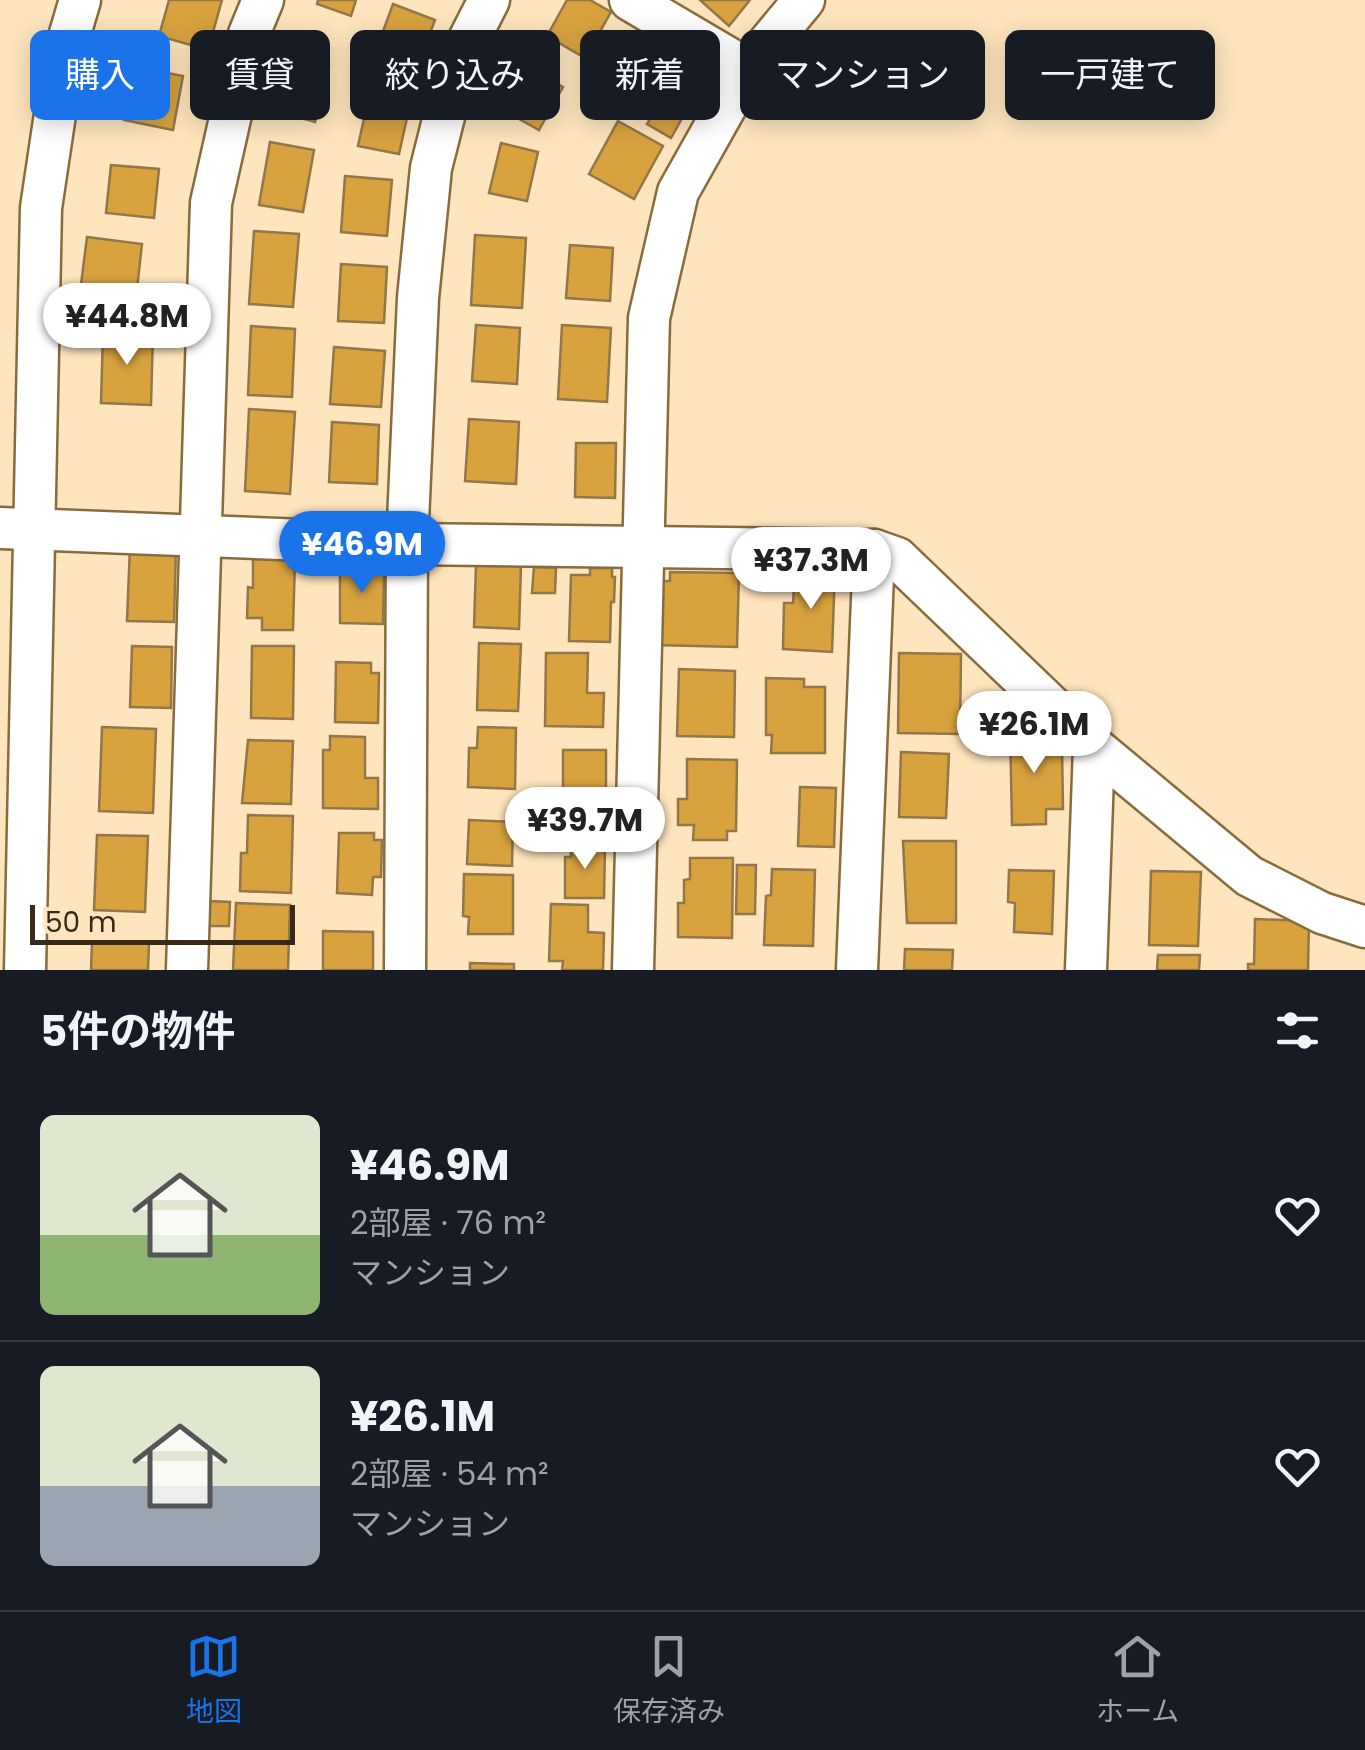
<!DOCTYPE html>
<html lang="ja">
<meta charset="utf-8">
<style>
body{margin:0;font-family:Poppins,"Noto Sans JP",sans-serif;background:#20242c;color:#f1f3f6;height:100vh;display:flex;flex-direction:column;font-size:38px;white-space:nowrap}
*{box-sizing:border-box;margin:0}
p{font-size:32px;color:#9ea1a6}
.icon{flex:none;width:55px;height:55px;fill:none;stroke:currentColor;stroke-width:2;stroke-linecap:round;stroke-linejoin:round}
.map{position:relative;height:970px;overflow:hidden}
.panel{display:flex;flex-direction:column;background:#171b24;flex:1}
.panel>*{flex:none}
.guide{position:absolute;left:30px;top:30px;width:1305px;height:90px;display:flex;gap:20px}
.scale{position:absolute;left:30px;bottom:25px;width:265px;box-sizing:border-box;padding-left:10px;border:5px solid #372b17;border-top:0;font-size:28px;line-height:35px;white-space:nowrap;color:#372b17;-webkit-text-stroke:8px #fee5bd;paint-order:stroke}
.price{position:absolute;translate:-50% -85px;padding:0 22px;border-radius:35px;background:#fff;color:#222;font-size:32px;line-height:65px;filter:drop-shadow(0 2px 5px #0008)}
.price::after{content:'';position:absolute;left:50%;top:60px;width:30px;height:22px;margin-left:-15px;background:inherit;clip-path:polygon(0 0,100% 0,50% 100%)}
.price.on{background:#1a73e8;color:#fff}
ul{padding:0;list-style:none}
li{display:flex;align-items:center;gap:30px;height:250px;padding:0 40px}
li+li{border-top:2px solid #363941}
li span{display:grid;place-items:center;flex:none;width:280px;height:200px;border-radius:15px;color:#555}
li>.icon{margin-inline-start:auto}
span .icon{width:120px;height:120px;fill:#fffc;stroke-width:1}
li b{font-size:42px}
h2{display:flex;justify-content:space-between;align-items:center;height:120px;padding:0 40px;font-size:42px}
.pill{padding:0 35px;border-radius:15px;background:#171b24;box-shadow:0 5px 25px #0003;font-size:35px;line-height:90px}
.pill.on{background:#1a73e8;color:#fff}
.tabs{display:flex;justify-content:space-around;align-items:center;height:140px;border-top:2px solid #363941;background:#171b24;font-size:28px;color:#9ea1a6}
.tabs a{display:grid;justify-items:center;gap:5px}
.tabs .on{color:#1a73e8}
.map>svg:first-child{display:block}
.building{fill:#d8a23f;stroke:#947748;stroke-width:2.5}
.lines{fill:none;stroke-linecap:round;stroke-linejoin:round}
.minor-casing{stroke:#886c3d;stroke-width:45}
.minor{stroke:#fff;stroke-width:40}
</style>
<div class="map">
<svg width="1365" height="970" viewBox="0 0 1365 970">
<rect width="100%" height="100%" fill="#fee5bd"/>
<!-- building -->
<g class="building">
<path d="M 169,0 L 222,0 L 208,50 L 159,36 Z"/>
<path d="M 318,0 L 356,0 L 351,16 L 317,4 Z"/>
<path d="M 567,0 L 590,0 L 611,12 L 585,58 L 547,36 Z"/>
<path d="M 700,0 L 750,0 L 729,26 Z"/>
<path d="M 393,4 L 435,20 L 414,76 L 372,61 Z"/>
<path d="M 287,54 L 329,65 L 315,122 L 273,110 Z"/>
<path d="M 525,66 L 563,87 L 539,130 L 501,109 Z"/>
<path d="M 135,67 L 183,76 L 173,130 L 124,120 Z"/>
<path d="M 372,82 L 413,91 L 399,154 L 358,146 Z"/>
<path d="M 661,100 L 685,113 L 671,138 L 647,124 Z"/>
<path d="M 618,121 L 663,146 L 634,199 L 589,174 Z"/>
<path d="M 270,142 L 314,150 L 303,212 L 259,205 Z"/>
<path d="M 501,143 L 538,152 L 527,201 L 489,193 Z"/>
<path d="M 111,165 L 159,169 L 154,218 L 106,213 Z"/>
<path d="M 345,176 L 392,180 L 387,236 L 341,232 Z"/>
<path d="M 254,231 L 299,234 L 293,307 L 249,304 Z"/>
<path d="M 475,235 L 526,238 L 522,308 L 471,305 Z"/>
<path d="M 87,237 L 142,244 L 135,307 L 79,300 Z"/>
<path d="M 570,245 L 613,248 L 610,301 L 566,298 Z"/>
<path d="M 341,264 L 387,267 L 384,323 L 338,321 Z"/>
<path d="M 476,325 L 520,328 L 517,384 L 472,381 Z"/>
<path d="M 562,325 L 611,328 L 607,402 L 558,399 Z"/>
<path d="M 251,326 L 295,329 L 292,397 L 248,395 Z"/>
<path d="M 103,332 L 153,333 L 151,405 L 101,403 Z"/>
<path d="M 334,347 L 385,351 L 381,407 L 330,404 Z"/>
<path d="M 249,409 L 295,412 L 290,494 L 245,491 Z"/>
<path d="M 469,419 L 519,422 L 516,484 L 465,481 Z"/>
<path d="M 332,422 L 379,425 L 377,484 L 329,482 Z"/>
<path d="M 576,443 L 616,443 L 615,498 L 575,497 Z"/>
<path d="M 130,546 L 176,547 L 174,622 L 127,621 Z"/>
<path d="M 253,559 L 295,559 L 293,630 L 262,630 L 262,618 L 247,618 L 248,587 L 253,588 Z"/>
<path d="M 476,565 L 521,566 L 519,629 L 474,627 Z"/>
<path d="M 534,567 L 556,568 L 555,593 L 532,593 Z"/>
<path d="M 590,568 L 612,568 L 612,577 L 615,577 L 614,602 L 611,602 L 610,642 L 569,641 L 571,575 L 590,575 Z"/>
<path d="M 795,568 L 835,570 L 832,652 L 783,649 L 784,603 L 793,603 Z"/>
<path d="M 340,569 L 384,570 L 383,624 L 340,623 Z"/>
<path d="M 670,572 L 739,573 L 737,647 L 653,645 L 663,581 L 670,581 Z"/>
<path d="M 479,643 L 521,644 L 518,711 L 477,710 Z"/>
<path d="M 132,646 L 172,647 L 171,708 L 130,707 Z"/>
<path d="M 252,646 L 294,646 L 293,719 L 251,718 Z"/>
<path d="M 546,653 L 588,653 L 587,693 L 604,693 L 603,727 L 545,726 Z"/>
<path d="M 899,653 L 961,654 L 960,734 L 898,733 Z"/>
<path d="M 336,662 L 371,663 L 371,673 L 379,673 L 378,723 L 335,722 Z"/>
<path d="M 679,669 L 735,671 L 734,737 L 677,736 Z"/>
<path d="M 766,678 L 804,679 L 804,687 L 825,687 L 825,753 L 771,753 L 772,735 L 766,735 Z"/>
<path d="M 1045,726 L 1046,747 L 1062,747 L 1063,809 L 1046,809 L 1046,824 L 1012,825 L 1010,727 Z"/>
<path d="M 102,727 L 156,729 L 153,813 L 99,811 Z"/>
<path d="M 478,727 L 516,728 L 515,789 L 468,787 L 469,748 L 477,748 Z"/>
<path d="M 330,736 L 365,737 L 365,778 L 378,778 L 378,809 L 323,808 L 323,750 L 330,750 Z"/>
<path d="M 248,740 L 293,741 L 291,804 L 242,803 Z"/>
<rect x="563" y="750" width="43" height="61"/>
<path d="M 901,752 L 949,754 L 946,818 L 899,817 Z"/>
<path d="M 687,759 L 737,760 L 736,831 L 727,831 L 727,840 L 693,840 L 694,825 L 678,825 L 678,799 L 687,799 Z"/>
<path d="M 800,787 L 836,788 L 834,847 L 798,846 Z"/>
<path d="M 248,815 L 293,816 L 291,893 L 240,891 L 241,853 L 247,853 Z"/>
<path d="M 469,820 L 513,822 L 512,866 L 467,864 Z"/>
<path d="M 339,833 L 374,833 L 374,840 L 382,840 L 381,877 L 373,877 L 372,895 L 337,893 Z"/>
<path d="M 97,835 L 148,836 L 145,912 L 94,910 Z"/>
<path d="M 903,841 L 956,841 L 956,923 L 907,923 Z"/>
<path d="M 571,844 L 605,844 L 604,898 L 565,898 L 565,857 L 571,857 Z"/>
<path d="M 690,858 L 733,858 L 732,938 L 678,937 L 678,903 L 684,903 L 684,880 L 690,879 Z"/>
<path d="M 737,865 L 756,865 L 755,914 L 736,914 Z"/>
<path d="M 772,869 L 815,870 L 813,946 L 764,945 L 766,896 L 771,895 Z"/>
<path d="M 1009,870 L 1054,871 L 1052,934 L 1014,932 L 1015,903 L 1008,902 Z"/>
<path d="M 1151,871 L 1201,872 L 1198,946 L 1149,945 Z"/>
<path d="M 464,874 L 513,875 L 513,934 L 468,934 L 469,917 L 463,916 Z"/>
<path d="M 209,901 L 230,902 L 229,926 L 208,926 Z"/>
<path d="M 236,903 L 290,905 L 288,970 L 233,970 Z"/>
<path d="M 551,904 L 588,905 L 588,932 L 604,933 L 603,970 L 562,970 L 563,961 L 549,961 Z"/>
<path d="M 1255,919 L 1309,921 L 1308,970 L 1248,970 L 1248,964 L 1254,964 Z"/>
<path d="M 323,931 L 373,932 L 373,970 L 323,970 Z"/>
<path d="M 92,942 L 149,943 L 148,970 L 91,970 Z"/>
<path d="M 905,949 L 953,950 L 952,970 L 904,970 Z"/>
<path d="M 1158,955 L 1200,955 L 1199,970 L 1157,970 Z"/>
<path d="M 470,963 L 514,964 L 514,970 L 470,970 Z"/>
</g>
<g class="lines">
<!-- minor casing -->
<g class="minor-casing">
<g id="minor">
<path d="M 630,0 L 747,69"/>
<path d="M 0,528 L 407,544 L 874,550 L 897,558 L 1094,747 L 1249,876 L 1322,913 L 1365,927"/>
<path d="M 25,970 L 41,208 L 64,54 L 80,0"/>
<path d="M 187,970 L 211,203 L 249,34 L 263,0"/>
<path d="M 405,970 L 407,544 L 418,298 L 431,168 L 458,61 L 489,0"/>
<path d="M 633,970 L 649,318 L 678,192 L 747,69 L 804,0"/>
<path d="M 857,970 L 874,550"/>
<path d="M 1086,970 L 1094,747"/>
</g>
</g>
<!-- minor -->
<use href="#minor" class="minor"/>
</g>
</svg>
<div class="scale">50 m</div>
<b class="price" style="left:127px;top:368px">¥44.8M</b>
<b class="price on" style="left:362px;top:596px">¥46.9M</b>
<b class="price" style="left:811px;top:612px">¥37.3M</b>
<b class="price" style="left:1034px;top:776px">¥26.1M</b>
<b class="price" style="left:585px;top:872px">¥39.7M</b>
<div class="guide">
<a class="pill on">購入</a>
<a class="pill">賃貸</a>
<a class="pill">絞り込み</a>
<a class="pill">新着</a>
<a class="pill">マンション</a>
<a class="pill">一戸建て</a>
</div>
</div>
<section class="panel">
<h2>5件の物件<svg class="icon" aria-label="filters" viewBox="0 0 24 24"><path d="M4 7h16M4 17h16"/><circle cx="9" cy="7" r="2"/><circle cx="15" cy="17" r="2"/></svg></h2>
<ul>
<li><span style="background:linear-gradient(#dfe7d0 60%,#8fb573 0)"><svg class="icon" aria-label="home" viewBox="0 0 24 24"><path d="M3 11l9-7 9 7M6 9v11h12V9"/></svg></span><div><b>¥46.9M</b><p>2部屋 · 76 m²</p><p>マンション</p></div><svg class="icon" aria-label="heart" viewBox="0 0 24 24"><path d="M12 20l-8-8c-3-5 5-10 8-4 3-6 11-1 8 4z"/></svg></li>
<li><span style="background:linear-gradient(#dfe7d0 60%,#9aa5b1 0)"><svg class="icon" aria-label="home" viewBox="0 0 24 24"><path d="M3 11l9-7 9 7M6 9v11h12V9"/></svg></span><div><b>¥26.1M</b><p>2部屋 · 54 m²</p><p>マンション</p></div><svg class="icon" aria-label="heart" viewBox="0 0 24 24"><path d="M12 20l-8-8c-3-5 5-10 8-4 3-6 11-1 8 4z"/></svg></li>
</ul>
</section>
<nav class="tabs">
<a class="on"><svg class="icon" aria-label="map" viewBox="0 0 24 24"><path d="M3 6l6-2 6 2 6-2v14l-6 2-6-2-6 2zM9 4v14M15 6v14"/></svg>地図</a>
<a><svg class="icon" aria-label="saved" viewBox="0 0 24 24"><path d="M7 4h10v16l-5-4-5 4z"/></svg>保存済み</a>
<a><svg class="icon" aria-label="home" viewBox="0 0 24 24"><path d="M3 11l9-7 9 7M6 9v11h12V9"/></svg>ホーム</a>
</nav>
